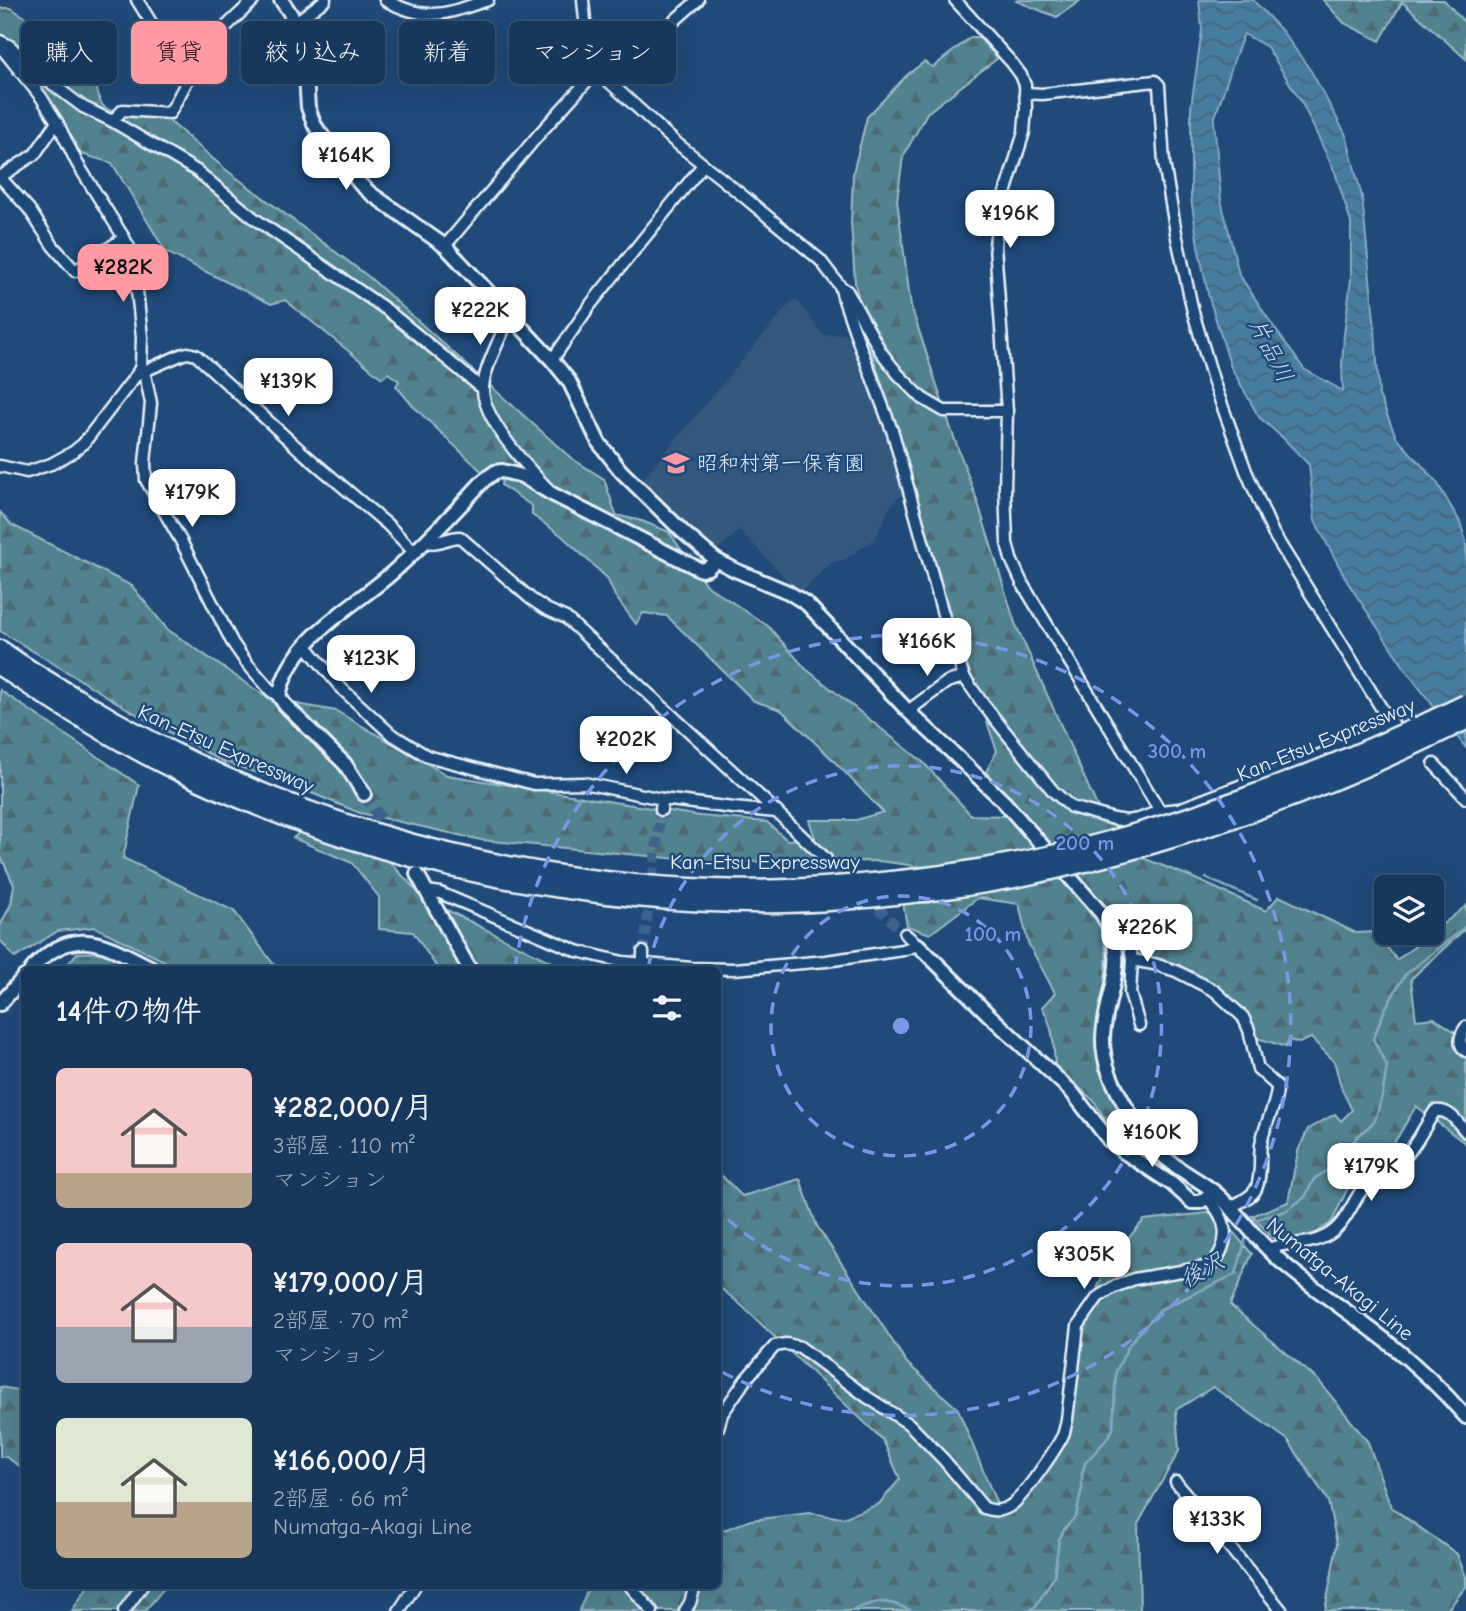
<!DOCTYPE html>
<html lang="ja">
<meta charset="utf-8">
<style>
body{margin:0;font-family:"Comic Neue","Klee One",sans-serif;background:#244365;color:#f1f3f6;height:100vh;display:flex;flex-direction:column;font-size:26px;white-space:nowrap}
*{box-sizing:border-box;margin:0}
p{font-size:23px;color:#9eacbb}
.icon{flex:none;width:38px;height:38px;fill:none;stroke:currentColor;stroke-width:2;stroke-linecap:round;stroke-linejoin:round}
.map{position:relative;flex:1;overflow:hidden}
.drawer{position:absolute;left:21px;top:966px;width:700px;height:623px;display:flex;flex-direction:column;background:#17385c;border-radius:10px;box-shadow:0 7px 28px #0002,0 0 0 2px #365272}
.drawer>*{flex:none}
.hud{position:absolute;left:21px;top:21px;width:700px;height:63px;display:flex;gap:14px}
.tools{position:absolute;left:1374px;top:875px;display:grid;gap:14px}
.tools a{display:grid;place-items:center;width:70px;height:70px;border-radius:10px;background:#17385c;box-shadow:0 7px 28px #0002,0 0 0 2px #365272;font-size:35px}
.price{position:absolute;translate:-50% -60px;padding:0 16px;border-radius:14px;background:#fff;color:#222;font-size:23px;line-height:46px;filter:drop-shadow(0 2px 4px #0008)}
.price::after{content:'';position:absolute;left:50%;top:42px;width:21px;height:16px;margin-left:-10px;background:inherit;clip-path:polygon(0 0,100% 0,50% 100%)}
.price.current{background:#ff9aa2;color:#111}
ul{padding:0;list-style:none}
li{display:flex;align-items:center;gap:21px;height:175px;padding:0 35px}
li span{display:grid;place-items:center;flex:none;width:196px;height:140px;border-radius:10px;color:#555}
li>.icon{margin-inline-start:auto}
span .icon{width:84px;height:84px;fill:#fffc;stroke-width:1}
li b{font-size:30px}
h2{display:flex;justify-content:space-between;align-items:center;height:84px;padding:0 35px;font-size:30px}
.pill{padding:0 24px;border-radius:10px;background:#17385c;box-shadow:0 7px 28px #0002,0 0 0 2px #365272;font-size:24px;line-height:63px}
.pill.current{background:#ff9aa2;color:#111}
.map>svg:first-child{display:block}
.built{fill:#36587f}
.forest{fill:url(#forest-firs);stroke:#9cbac3;stroke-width:2}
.water{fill:url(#water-waves);stroke:#86aac3;stroke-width:2;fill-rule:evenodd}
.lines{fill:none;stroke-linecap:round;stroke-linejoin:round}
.stream{stroke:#86aac3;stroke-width:2.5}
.minor-tunnel{stroke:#3d638d;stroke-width:10;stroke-dasharray:10 5;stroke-linecap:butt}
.tertiary-tunnel{stroke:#3d638d;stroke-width:12;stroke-dasharray:12 6;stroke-linecap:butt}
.minor-casing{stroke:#e8f1f8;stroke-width:15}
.tertiary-casing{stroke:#e8f1f8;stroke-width:18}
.secondary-casing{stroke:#e8f1f8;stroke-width:18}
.motorway-casing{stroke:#e8f1f8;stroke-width:23}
.minor{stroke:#1f4a7a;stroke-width:10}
.tertiary{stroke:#1f4a7a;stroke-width:12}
.secondary{stroke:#1f4a7a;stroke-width:12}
.motorway{stroke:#1f4a7a;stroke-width:18}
.motorway-bridge-casing{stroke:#e8f1f8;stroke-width:23;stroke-linecap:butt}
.motorway-bridge{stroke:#1f4a7a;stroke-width:18}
.ring{fill:none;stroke:#7897e6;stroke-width:3.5;stroke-dasharray:12 9}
.labels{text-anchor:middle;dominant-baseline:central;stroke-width:5;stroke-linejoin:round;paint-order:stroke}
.poi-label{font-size:21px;fill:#e8f1f8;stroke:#1f4a7a;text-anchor:start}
.street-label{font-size:21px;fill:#e8f1f8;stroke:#1f4a7a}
.water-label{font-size:23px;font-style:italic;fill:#cfdfeb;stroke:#1f4a7a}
.centre{fill:#7897e6;stroke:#1f4a7a;stroke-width:3.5}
.ring-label{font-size:21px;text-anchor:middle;font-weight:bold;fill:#7897e6;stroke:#1f4a7a;stroke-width:5;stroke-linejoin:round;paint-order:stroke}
</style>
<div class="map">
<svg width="1466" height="1611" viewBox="0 0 1466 1611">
<defs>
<pattern id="forest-firs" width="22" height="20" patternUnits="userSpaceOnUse" patternTransform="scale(1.75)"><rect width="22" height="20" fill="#51838e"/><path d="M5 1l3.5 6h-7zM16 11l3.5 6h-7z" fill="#4d6b73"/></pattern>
<pattern id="water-waves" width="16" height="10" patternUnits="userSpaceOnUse" patternTransform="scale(1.75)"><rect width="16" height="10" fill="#447ba0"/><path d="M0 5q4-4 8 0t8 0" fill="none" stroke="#456479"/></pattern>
</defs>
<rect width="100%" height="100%" fill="#1f4a7a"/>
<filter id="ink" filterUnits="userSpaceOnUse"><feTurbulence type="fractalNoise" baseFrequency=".0143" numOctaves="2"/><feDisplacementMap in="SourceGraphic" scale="14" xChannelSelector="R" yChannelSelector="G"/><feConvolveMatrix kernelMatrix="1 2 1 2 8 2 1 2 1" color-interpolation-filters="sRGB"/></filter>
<g filter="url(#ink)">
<!-- built -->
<path class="built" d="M 797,300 L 823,335 L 846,334 L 863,366 L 885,422 L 905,490 L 905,494 L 899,497 L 891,505 L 875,539 L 844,560 L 831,563 L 800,594 L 740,530 L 715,552 L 705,544 L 641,481 L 792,301 Z"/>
<!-- forest -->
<g class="forest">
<path d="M 1018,0 L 1081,0 L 1057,17 L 1016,1 Z"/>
<path d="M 1323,0 L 1444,0 L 1466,24 L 1466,59 L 1402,2 L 1380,41 L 1344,23 Z"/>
<path d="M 0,8 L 11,8 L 91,60 C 93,68 98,99 101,103 C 110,118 143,113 158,111 L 225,169 L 369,277 L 571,458 L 604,479 L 616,515 L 642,521 L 669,532 L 706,585 L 768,626 L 806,669 L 923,762 L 971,815 L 1008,816 L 1067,887 L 1099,920 L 1107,954 L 1104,999 L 1098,1023 L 1098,1068 L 1154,1161 L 1117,1139 L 1094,1101 L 1066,1076 L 1055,1070 C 1054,1047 1054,1027 1042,1007 L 1055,993 L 1028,943 L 1019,904 L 978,898 L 930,934 L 907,926 L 903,903 L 929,903 L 924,867 L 879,861 L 710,862 L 481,840 L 360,813 L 292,785 L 222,761 L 141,717 L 0,631 L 0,512 L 12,525 L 132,586 L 167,629 L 269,699 L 336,711 L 447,775 L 700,816 L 767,822 L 787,840 L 815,838 L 809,820 L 856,820 L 883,812 L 830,757 L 781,710 L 754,701 L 667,616 L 643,613 L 636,624 L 615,596 L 607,578 L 562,536 L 532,515 L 532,506 L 501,485 L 502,479 L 480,470 L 413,406 L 396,386 L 399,381 L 388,373 L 382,378 L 285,300 L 271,304 L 166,252 L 112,163 L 81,154 L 48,96 L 0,42 Z"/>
<path d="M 971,37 L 978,37 L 998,58 L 927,113 L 903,157 L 897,200 L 911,306 L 952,432 L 977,500 L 1015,623 L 1097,806 L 1140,857 L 1189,876 L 1266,911 L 1279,896 L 1356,933 L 1375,932 L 1397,960 L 1466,906 L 1466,928 L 1411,979 L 1416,1020 L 1434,1018 L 1466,1039 L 1466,1144 L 1416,1106 L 1384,1160 L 1347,1190 L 1331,1223 L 1307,1238 L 1273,1238 L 1252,1216 L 1288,1202 L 1298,1151 L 1308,1129 L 1335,1114 L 1341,1121 L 1352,1110 L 1342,1090 L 1334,1061 L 1311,1038 L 1299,1043 L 1289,1040 L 1286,1047 L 1254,1037 C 1245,992 1198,981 1161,966 C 1155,964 1146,962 1141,958 C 1137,955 1134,948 1132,944 C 1127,934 1120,928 1114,918 L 986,772 L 997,751 L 953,624 L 910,471 L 871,350 L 855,283 L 851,223 L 853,173 L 867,117 L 907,75 L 924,62 L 933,67 Z"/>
<path d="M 0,690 L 139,785 L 123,858 L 234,911 L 277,969 L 180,969 L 95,927 L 58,931 L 15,958 L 0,940 L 0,926 L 11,904 L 14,885 L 0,855 Z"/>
<path d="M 299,833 L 387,859 L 429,904 L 460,969 L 438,969 L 413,932 L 379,929 L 379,897 L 352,863 L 293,838 Z"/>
<path d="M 445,909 L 565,969 L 479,969 Z"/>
<path d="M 107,952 L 134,969 L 63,970 L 77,953 Z"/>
<path d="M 718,1172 L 742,1196 L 800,1179 L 817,1226 L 907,1363 L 958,1409 L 1002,1517 L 1025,1499 L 1067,1436 L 1082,1329 L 1107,1263 L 1144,1220 L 1216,1212 L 1252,1254 L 1230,1305 L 1319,1381 L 1368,1442 L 1391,1507 L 1457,1554 L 1466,1577 L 1466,1587 L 1448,1609 L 1449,1611 L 1325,1611 L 1337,1544 L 1328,1501 L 1288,1440 L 1213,1387 L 1176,1410 L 1179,1451 L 1138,1524 L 1140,1611 L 579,1611 L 589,1586 L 718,1586 L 718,1532 L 751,1520 L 809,1513 L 843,1518 L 879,1504 L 900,1479 L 883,1440 L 741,1305 L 718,1286 Z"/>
<path d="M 0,1387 L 24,1391 L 24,1469 L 6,1457 L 0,1457 Z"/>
<path d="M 88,1586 L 166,1586 L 145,1611 L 72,1611 Z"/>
</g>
<!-- water -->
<path class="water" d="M 1199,0 L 1253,0 L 1282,31 L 1311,71 L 1346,135 L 1362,197 L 1375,329 L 1379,395 L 1396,437 L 1436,481 L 1460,522 L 1466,542 L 1466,748 L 1410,676 L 1348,583 L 1315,521 L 1309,465 L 1283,438 L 1259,417 L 1231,367 L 1209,298 L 1198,246 L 1191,198 L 1191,107 L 1202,30 ZM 1244,34 L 1267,47 L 1302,103 L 1335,172 L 1351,223 L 1351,279 L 1344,334 L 1342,365 L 1343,391 L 1304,369 L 1271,323 L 1239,274 L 1221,200 L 1214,120 L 1236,54 Z"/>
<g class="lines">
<!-- stream -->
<g class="stream">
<path d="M 1206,878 L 1257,900"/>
<path d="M 1252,1225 L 1254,1220 L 1286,1211 L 1305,1197 L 1314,1179 L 1340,1162 L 1356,1138 L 1375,1121 L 1383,1092 L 1387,1066 L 1373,1039 L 1386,1007 L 1405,975 L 1466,926"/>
<path d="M 852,1611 C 878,1599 886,1599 912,1611"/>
<path d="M 1029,1611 L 1035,1607 L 1054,1577 L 1059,1539 L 1066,1527 L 1076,1516 L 1082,1488 L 1082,1474 L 1085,1463 L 1106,1440 L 1113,1429 L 1116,1371 L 1130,1343 L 1161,1309 L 1236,1274 L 1247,1234"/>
</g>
<!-- minor-tunnel -->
<g class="minor-tunnel">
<path d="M 826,859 L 853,885"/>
<path d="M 867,898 L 905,934"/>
<path d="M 643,952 L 661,810"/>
</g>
<!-- tertiary-tunnel -->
<path class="tertiary-tunnel" d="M 364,794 L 417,874"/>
<!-- minor casing -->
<g class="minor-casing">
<g id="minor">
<path d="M 137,0 L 173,58 L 192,73"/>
<path d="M 385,0 C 429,23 445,14 488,0"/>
<path d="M 583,0 L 588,50 L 596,70 L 674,141 L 743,196 L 820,260 L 840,286 L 844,300 L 860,346 L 893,433 L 943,614 L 964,677 L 983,704 L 1053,791 L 1071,807 L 1114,819 L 1127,821 L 1139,819 L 1160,811 L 1179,809 L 1308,760 L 1393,723 L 1385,714 L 1273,533 L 1246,471 L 1214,383 L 1193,312 L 1176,233 L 1164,163 L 1159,85 L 1155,81 L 1042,94 L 1025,93"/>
<path d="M 955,0 L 1012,63 L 1021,75 L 1025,85 L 1026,109 L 1024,132 L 998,216 L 995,246 L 1007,411 L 1005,488 L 1007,543 L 1011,559 L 1022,583 L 1160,811"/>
<path d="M 296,22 L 325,0"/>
<path d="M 301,34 L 311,33 L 319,39 L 340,65"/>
<path d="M 0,41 L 10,46 L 39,74 L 83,107 L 112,121 L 197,171 L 255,219 L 387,310 L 483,389"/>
<path d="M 0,46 L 41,97 L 57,122 L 77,163 L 124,238 L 130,249 L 134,263 L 142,337 L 141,366 L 137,374 L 83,444 L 73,452 L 51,464 L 27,472 L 0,466"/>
<path d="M 112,121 L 123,110 L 170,113 L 186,83 L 215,37 L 254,0"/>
<path d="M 0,177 L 29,209 L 53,246 L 75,271 L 124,238"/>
<path d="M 0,177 L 35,154 L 57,122"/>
<path d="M 445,246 L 540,133 L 608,58 L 625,45 L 643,36 L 665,29 L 698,0"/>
<path d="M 841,287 L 847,291 L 881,352 L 898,374 L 922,398 L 944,411 L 1007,411"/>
<path d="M 510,315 C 502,335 485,366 483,387 C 481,417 527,467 547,488"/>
<path d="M 552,360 L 591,304 L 703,165"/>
<path d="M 141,366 L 146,379 L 151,403 L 145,463 L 146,480 L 181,541 L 232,642 L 246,662 L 271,691 L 279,696"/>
<path d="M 144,371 L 183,354 L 188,353 L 196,355 L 302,452 L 388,525 L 414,552"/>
<path d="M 425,542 C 441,545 447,537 460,537 L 531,599 L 546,609 L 566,618 L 766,802 L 826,859"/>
<path d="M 306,646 L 342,689 L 391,734 L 427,756 L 534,784 L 584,783 L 662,799 L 733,808 L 777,812"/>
<path d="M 908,711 L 947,682 L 964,677"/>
<path d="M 1434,764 L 1466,798"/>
<path d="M 661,810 L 662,799"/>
<path d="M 427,891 L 440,893 L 577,951 L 623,962 L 692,968 L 734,969 L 826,961 L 903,950 L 918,945"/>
<path d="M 905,934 L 918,945"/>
<path d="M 1114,940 L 1122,941 L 1130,947 L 1132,960 L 1130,993 L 1139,1025"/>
<path d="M 643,952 L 643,964"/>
<path d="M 1132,960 L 1154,964 L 1176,971 L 1215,991 L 1243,1017 L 1249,1030 L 1258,1069 L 1277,1086 C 1278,1104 1263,1126 1261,1145 C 1259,1158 1262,1176 1256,1189 C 1251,1198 1238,1203 1229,1208"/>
<path d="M 1466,1027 C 1460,1035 1457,1044 1466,1051"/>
<path d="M 1268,1249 C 1286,1241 1306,1247 1326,1236 C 1347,1225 1351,1202 1365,1186 C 1376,1173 1394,1169 1405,1157 C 1417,1144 1425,1126 1435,1111 C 1450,1109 1457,1122 1466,1132"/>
<path d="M 718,1428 L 722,1414 L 746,1379 L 775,1346 L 786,1344 L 800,1347 L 867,1397 L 909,1424 L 944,1460 L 984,1508 C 993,1511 1001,1512 1010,1506 C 1023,1498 1056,1449 1063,1435 C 1065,1430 1066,1424 1067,1419 L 1078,1326 L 1098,1297 L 1114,1287 L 1134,1279 L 1211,1266 C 1232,1242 1228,1219 1207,1198"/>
<path d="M 1176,1482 L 1282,1611"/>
<path d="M 630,1586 L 652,1611"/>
<path d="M 124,1611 L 142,1586"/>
<path d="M 399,1611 L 415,1586"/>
<path d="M 685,1611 L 690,1603 L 695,1586"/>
</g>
</g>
<!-- tertiary casing -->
<g class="tertiary-casing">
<g id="tertiary">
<path d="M 364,794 L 345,764 L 285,705 L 279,696 C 291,637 353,608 393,572 C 425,543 455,512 484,480 L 495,472 L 502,471 L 522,476 L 552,494 L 701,570 L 708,568 L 716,560"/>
<path d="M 417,874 L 470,970"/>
<path d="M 918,945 L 988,1014 L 1071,1091 L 1109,1140 L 1124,1152 L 1172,1184 L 1192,1202 L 1200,1202 L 1214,1192"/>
<path d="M 31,970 C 74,920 109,947 156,970"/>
<path d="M 0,1004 L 24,977"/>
</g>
</g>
<!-- secondary casing -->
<g class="secondary-casing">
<path id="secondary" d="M 281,0 C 312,40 304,61 308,107 L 314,124 L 320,133 L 360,184 L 370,193 L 445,246 L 552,360 L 569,381 L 599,443 L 621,471 L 683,532 L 716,560 L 735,570 L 788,592 L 807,604 L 908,711 L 972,771 L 1005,803 L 1102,914 C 1132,964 1106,988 1103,1037 C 1102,1063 1114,1086 1126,1107 C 1136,1123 1146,1141 1161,1154 C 1177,1170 1199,1179 1217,1194 C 1240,1215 1258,1243 1283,1263 C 1316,1291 1352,1314 1385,1340 C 1414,1363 1442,1389 1466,1417"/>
</g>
<!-- motorway casing -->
<g class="motorway-casing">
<g id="motorway">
<path d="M 0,650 C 24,667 50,683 76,698 C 268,817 487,881 713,889 C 787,892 861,885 935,876"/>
<path d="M 0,666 C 57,704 116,741 178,771 C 370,862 574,906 786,903 C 837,902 888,896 939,890"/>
</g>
</g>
<!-- minor -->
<use href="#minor" class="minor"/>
<!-- tertiary -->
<use href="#tertiary" class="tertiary"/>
<!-- secondary -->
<use href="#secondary" class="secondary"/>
<!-- motorway -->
<use href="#motorway" class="motorway"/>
<!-- motorway-bridge casing -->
<g class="motorway-bridge-casing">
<g id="motorway-bridge">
<path d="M 935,876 C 991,867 1047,858 1102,843 C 1228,809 1349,761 1466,704"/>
<path d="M 939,890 C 967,886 996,882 1024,876 C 1178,844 1325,790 1466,720"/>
</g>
</g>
<!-- motorway-bridge -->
<use href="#motorway-bridge" class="motorway-bridge"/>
</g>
</g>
<!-- distance rings -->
<g class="ring">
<circle cx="901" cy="1026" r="130"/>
<path d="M648 968A260 260 0 1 1 719 1211"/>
<path d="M515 968A390 390 0 1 1 718 1370"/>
</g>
<!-- icons -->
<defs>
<g id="school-bare" transform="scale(2.1)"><path d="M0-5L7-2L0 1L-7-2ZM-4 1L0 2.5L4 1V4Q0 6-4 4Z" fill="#ff9aa2" stroke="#1f4a7a" stroke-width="2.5" paint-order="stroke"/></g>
</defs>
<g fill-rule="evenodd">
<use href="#school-bare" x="676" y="463"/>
</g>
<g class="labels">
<!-- poi labels -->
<g class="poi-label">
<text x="697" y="463">昭和村第一保育園</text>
</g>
<!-- street labels -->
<g class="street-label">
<text transform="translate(1326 740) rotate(-22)">Kan-Etsu Expressway</text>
<text transform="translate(226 749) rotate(24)">Kan-Etsu Expressway</text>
<text x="765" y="862">Kan-Etsu Expressway</text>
<text transform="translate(1340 1279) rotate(39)">Numatga-Akagi Line</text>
</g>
<!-- water labels -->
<g class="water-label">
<text transform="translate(1271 350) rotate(63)">片品川</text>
<text transform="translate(1202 1270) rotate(-29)">後沢</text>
</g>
</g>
<circle cx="901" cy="1026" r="10" class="centre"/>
<g class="ring-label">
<text x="1177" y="758">300 m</text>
<text x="1085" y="850">200 m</text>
<text x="993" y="941">100 m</text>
</g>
</svg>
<div class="tools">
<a><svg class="icon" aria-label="layers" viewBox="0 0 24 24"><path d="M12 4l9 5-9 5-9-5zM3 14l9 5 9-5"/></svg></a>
</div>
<b class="price" style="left:346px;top:192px">¥164K</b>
<b class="price" style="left:1010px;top:250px">¥196K</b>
<b class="price current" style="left:123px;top:304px">¥282K</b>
<b class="price" style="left:480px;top:347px">¥222K</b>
<b class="price" style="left:288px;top:418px">¥139K</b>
<b class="price" style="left:192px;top:529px">¥179K</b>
<b class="price" style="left:927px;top:678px">¥166K</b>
<b class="price" style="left:371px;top:695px">¥123K</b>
<b class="price" style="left:626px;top:776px">¥202K</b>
<b class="price" style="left:1147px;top:964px">¥226K</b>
<b class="price" style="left:1152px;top:1169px">¥160K</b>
<b class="price" style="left:1371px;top:1203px">¥179K</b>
<b class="price" style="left:1084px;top:1291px">¥305K</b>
<b class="price" style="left:1217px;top:1556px">¥133K</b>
<div class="hud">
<a class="pill">購入</a>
<a class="pill current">賃貸</a>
<a class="pill">絞り込み</a>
<a class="pill">新着</a>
<a class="pill">マンション</a>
</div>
<section class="drawer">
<h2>14件の物件<svg class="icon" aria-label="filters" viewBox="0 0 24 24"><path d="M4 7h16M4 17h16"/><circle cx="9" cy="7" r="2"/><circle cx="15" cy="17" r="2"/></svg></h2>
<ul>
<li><span style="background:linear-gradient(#f6c9c9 75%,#b9a48a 0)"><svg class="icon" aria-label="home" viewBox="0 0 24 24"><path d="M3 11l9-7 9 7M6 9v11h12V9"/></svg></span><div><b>¥282,000/月</b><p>3部屋 · 110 m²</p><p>マンション</p></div></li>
<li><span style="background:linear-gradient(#f6c9c9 60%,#9aa5b1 0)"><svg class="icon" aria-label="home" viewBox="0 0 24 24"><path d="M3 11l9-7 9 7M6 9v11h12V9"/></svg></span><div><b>¥179,000/月</b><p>2部屋 · 70 m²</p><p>マンション</p></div></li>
<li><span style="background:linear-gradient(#dfe7d0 60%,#b9a48a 0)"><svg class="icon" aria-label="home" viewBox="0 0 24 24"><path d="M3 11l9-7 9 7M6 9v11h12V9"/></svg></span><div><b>¥166,000/月</b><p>2部屋 · 66 m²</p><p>Numatga-Akagi Line</p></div></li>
</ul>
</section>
</div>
